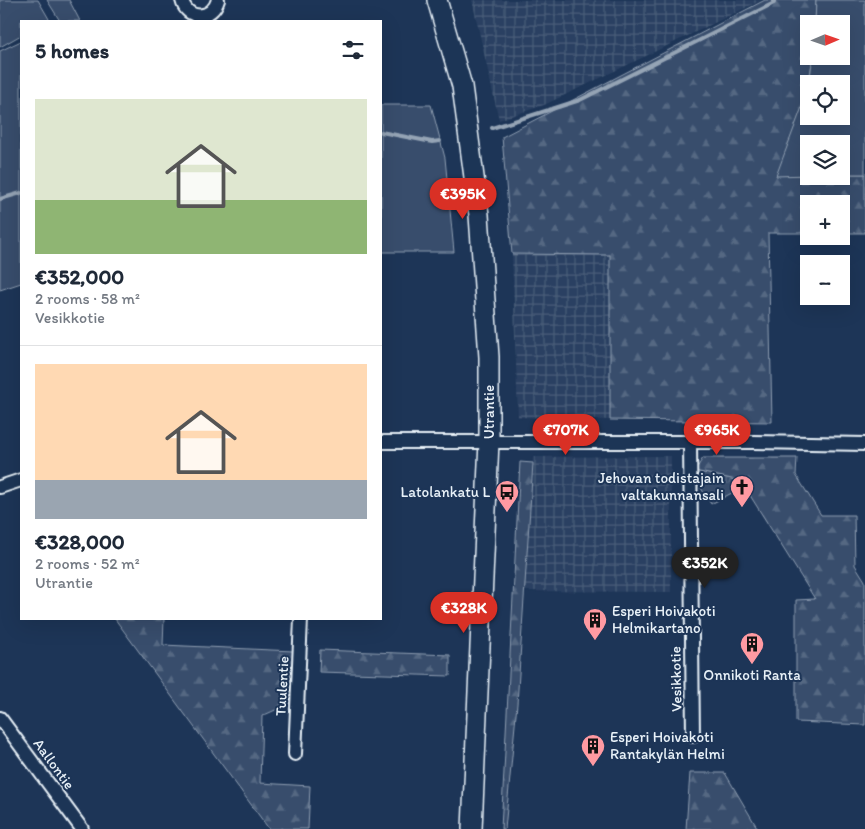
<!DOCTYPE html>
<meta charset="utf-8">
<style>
body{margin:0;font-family:Itim,sans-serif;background:#f6f6f7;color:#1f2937;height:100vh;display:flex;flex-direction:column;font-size:19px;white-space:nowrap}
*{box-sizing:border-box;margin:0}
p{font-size:16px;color:#747a83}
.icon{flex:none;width:28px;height:28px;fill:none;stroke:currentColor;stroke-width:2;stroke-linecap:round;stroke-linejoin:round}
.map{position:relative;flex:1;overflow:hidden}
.drawer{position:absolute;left:20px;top:20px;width:362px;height:600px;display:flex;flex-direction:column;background:#fff;border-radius:0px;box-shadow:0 5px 20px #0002}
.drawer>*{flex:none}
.needle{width:32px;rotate:88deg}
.fabs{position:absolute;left:800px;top:15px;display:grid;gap:10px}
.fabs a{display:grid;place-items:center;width:50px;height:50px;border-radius:0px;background:#fff;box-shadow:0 5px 20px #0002;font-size:25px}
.price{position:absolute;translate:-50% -42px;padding:0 11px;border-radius:18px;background:#d93025;color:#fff;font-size:16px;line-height:32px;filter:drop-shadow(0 1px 2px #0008)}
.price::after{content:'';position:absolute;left:50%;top:30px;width:15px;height:11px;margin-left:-8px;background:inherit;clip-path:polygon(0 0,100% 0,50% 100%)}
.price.current{background:#222;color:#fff}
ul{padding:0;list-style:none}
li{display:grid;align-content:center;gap:10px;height:265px;padding:0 15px}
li+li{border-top:1px solid #e0e1e3}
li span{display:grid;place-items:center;height:155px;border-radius:0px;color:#555}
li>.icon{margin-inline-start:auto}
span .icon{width:90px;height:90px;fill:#fffc;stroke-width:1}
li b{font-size:21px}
h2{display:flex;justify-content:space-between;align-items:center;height:60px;padding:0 15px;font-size:21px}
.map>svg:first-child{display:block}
.industrial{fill:url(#industrial-grid)}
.grass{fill:url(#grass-tufts);stroke:#909fb2}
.forest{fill:url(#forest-firs);stroke:#909fb2}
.park{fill:#374d6c;stroke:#909fb2}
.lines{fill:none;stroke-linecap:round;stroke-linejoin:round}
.stream{stroke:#95a4b5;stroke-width:4}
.street-casing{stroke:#e8f1f8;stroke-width:16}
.secondary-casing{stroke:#e8f1f8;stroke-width:22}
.street{stroke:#1d3557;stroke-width:12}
.secondary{stroke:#1d3557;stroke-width:19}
.labels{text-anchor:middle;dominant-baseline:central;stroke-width:4;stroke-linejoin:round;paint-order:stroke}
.street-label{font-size:15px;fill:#e8f1f8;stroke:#1d3557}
.poi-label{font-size:15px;fill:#e8f1f8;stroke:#1d3557;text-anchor:end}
</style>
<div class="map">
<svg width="865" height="829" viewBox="0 0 865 829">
<defs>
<pattern id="industrial-grid" width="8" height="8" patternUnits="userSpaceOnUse" patternTransform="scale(1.25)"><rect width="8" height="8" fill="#2a4162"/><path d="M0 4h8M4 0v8" fill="none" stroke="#495d79"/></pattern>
<pattern id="grass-tufts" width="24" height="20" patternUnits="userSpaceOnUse" patternTransform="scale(1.25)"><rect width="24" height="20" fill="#374d6c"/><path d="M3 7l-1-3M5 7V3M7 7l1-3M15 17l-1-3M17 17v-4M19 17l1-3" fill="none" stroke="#546782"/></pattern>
<pattern id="forest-firs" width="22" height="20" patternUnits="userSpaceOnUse" patternTransform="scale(1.25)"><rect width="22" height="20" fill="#374d6c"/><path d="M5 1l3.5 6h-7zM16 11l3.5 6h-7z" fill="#546782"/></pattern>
</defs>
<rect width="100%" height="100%" fill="#1d3557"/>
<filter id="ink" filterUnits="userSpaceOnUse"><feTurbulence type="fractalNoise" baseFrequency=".02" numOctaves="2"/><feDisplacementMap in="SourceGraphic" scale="10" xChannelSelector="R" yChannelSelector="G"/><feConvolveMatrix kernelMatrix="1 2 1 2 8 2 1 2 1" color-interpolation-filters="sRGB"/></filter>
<g filter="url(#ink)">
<!-- industrial -->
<g class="industrial">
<path d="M 472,0 L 762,0 L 544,105 L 499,120 Z"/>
<path d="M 512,254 L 610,255 L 610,420 L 518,417 Z"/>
<path d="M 671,456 L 671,592 L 524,591 L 533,457 Z"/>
</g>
<!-- grass -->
<path class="grass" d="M 695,471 L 741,481 L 745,486 L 711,504 L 696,480 Z"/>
<!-- forest -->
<g class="forest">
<path d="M 765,0 L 816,0 L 815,24 L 809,24 L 809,56 L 813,56 L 807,94 L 777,175 L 841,176 L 841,174 L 865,174 L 865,233 L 841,233 L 841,204 L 809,204 L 809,233 L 768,233 L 772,422 L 610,420 L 610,255 L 512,254 L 502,137 Z"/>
<path d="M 703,458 L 797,458 L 796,475 L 821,515 L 854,515 L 855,565 L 865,581 L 865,725 L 796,722 L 796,600 L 815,599 L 741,481 L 695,471 Z"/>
<path d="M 520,462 L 533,463 L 517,704 L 505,829 L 501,829 Z"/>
<path d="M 115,619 L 164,619 L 163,645 L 293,651 L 291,703 L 262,716 L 260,783 L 310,786 L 308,829 L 269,829 Z"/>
<path d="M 320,650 L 450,655 L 450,676 L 319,672 Z"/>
<path d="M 690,773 L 725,773 L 758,829 L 686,829 Z"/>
</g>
<!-- park -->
<g class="park">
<path d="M 0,0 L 38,0 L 49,19 L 46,21 L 21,21 L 21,35 L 0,47 Z"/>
<path d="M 47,0 L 69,0 L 80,21 L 60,21 Z"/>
<path d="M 816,0 L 865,0 L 865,174 L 841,174 L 841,144 L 809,144 L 809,175 L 776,176 L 807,94 L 809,86 L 809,116 L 841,116 L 841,84 L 809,84 L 813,56 L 841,56 L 841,24 L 815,24 Z"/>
<path d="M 21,41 L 21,283 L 0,290 L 0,51 Z"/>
<path d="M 381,105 L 431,105 L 445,158 L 454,252 L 381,252 Z"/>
</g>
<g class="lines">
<!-- stream -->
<g class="stream">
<path d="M 492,128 L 580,100 L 774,3 L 774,0"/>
<path d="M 381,132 L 432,142 L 440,141"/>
<path d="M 0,199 L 21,193"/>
</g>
<!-- street casing -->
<g class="street-casing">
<g id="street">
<path d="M 182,0 C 187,21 212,20 218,0"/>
<path d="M 381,442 L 752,442 L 865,444"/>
<path d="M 690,442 L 693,736"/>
<path d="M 0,487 L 21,480"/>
<path d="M 0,718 L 82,829"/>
<path d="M 295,754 L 301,619"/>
</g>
</g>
<!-- secondary casing -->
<g class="secondary-casing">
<path id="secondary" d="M 437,0 L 462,86 L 479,215 L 489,357 L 489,441 L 472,829"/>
</g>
<!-- street -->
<use href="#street" class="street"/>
<!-- secondary -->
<use href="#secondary" class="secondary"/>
</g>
</g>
<!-- icons -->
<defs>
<g id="church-pin" transform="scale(1.25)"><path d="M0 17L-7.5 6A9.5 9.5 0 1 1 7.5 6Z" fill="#ff9aa2" stroke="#1d3557"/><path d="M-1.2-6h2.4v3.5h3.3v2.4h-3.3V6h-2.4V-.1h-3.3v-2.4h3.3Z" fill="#111"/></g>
<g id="bus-pin" transform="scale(1.25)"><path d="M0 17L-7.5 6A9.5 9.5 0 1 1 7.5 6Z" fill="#ff9aa2" stroke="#1d3557"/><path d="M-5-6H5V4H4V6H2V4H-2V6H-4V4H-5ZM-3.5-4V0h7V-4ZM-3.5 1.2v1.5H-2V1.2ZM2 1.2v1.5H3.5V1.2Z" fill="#111"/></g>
<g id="building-pin" transform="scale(1.25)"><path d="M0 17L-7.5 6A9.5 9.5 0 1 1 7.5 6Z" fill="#ff9aa2" stroke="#1d3557"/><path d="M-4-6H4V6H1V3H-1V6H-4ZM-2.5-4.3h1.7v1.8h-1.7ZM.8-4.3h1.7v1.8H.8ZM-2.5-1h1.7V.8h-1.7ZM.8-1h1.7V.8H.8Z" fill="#111"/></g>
</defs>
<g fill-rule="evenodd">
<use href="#church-pin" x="742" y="487"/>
<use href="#bus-pin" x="507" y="492"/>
<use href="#building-pin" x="595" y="620"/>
<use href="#building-pin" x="752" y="644"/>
<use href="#building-pin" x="593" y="746"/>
</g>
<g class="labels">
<!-- street labels -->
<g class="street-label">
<text transform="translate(489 412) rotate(-90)">Utrantie</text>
<text transform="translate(676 679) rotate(-91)">Vesikkotie</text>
<text transform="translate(282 686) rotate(-87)">Tuulentie</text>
<text transform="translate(54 764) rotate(54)">Aallontie</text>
</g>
<!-- poi labels -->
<g class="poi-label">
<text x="724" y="478">Jehovan todistajain<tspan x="724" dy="17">valtakunnansali</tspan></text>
<text x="490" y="492">Latolankatu L</text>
<text x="612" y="611" text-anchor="start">Esperi Hoivakoti<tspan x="612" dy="17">Helmikartano</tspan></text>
<text x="752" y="675" text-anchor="middle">Onnikoti Ranta</text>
<text x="610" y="737" text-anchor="start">Esperi Hoivakoti<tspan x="610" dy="17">Rantakylän Helmi</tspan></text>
</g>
</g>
</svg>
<div class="fabs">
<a><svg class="needle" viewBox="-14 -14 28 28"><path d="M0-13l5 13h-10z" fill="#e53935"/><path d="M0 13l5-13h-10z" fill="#747a83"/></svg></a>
<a><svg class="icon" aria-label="locate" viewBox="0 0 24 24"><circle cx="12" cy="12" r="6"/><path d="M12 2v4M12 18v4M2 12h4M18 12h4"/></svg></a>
<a><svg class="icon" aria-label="layers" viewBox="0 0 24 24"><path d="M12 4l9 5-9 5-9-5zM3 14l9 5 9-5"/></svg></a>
<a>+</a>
<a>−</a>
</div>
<b class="price" style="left:463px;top:220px">€395K</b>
<b class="price" style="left:566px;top:456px">€707K</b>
<b class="price" style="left:717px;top:456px">€965K</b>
<b class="price current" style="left:705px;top:589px">€352K</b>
<b class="price" style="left:464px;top:634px">€328K</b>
<section class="drawer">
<h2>5 homes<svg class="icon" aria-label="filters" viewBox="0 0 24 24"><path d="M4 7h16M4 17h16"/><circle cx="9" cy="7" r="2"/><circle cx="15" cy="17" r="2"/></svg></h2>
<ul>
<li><span style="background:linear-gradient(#dfe7d0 65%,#8fb573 0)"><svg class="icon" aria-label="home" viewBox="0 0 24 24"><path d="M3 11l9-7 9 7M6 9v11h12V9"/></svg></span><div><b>€352,000</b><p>2 rooms · 58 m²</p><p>Vesikkotie</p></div></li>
<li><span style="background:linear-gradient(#ffd9b3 75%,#9aa5b1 0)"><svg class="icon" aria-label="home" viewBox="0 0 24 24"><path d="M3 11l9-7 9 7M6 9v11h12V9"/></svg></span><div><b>€328,000</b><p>2 rooms · 52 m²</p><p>Utrantie</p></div></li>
</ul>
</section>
</div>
